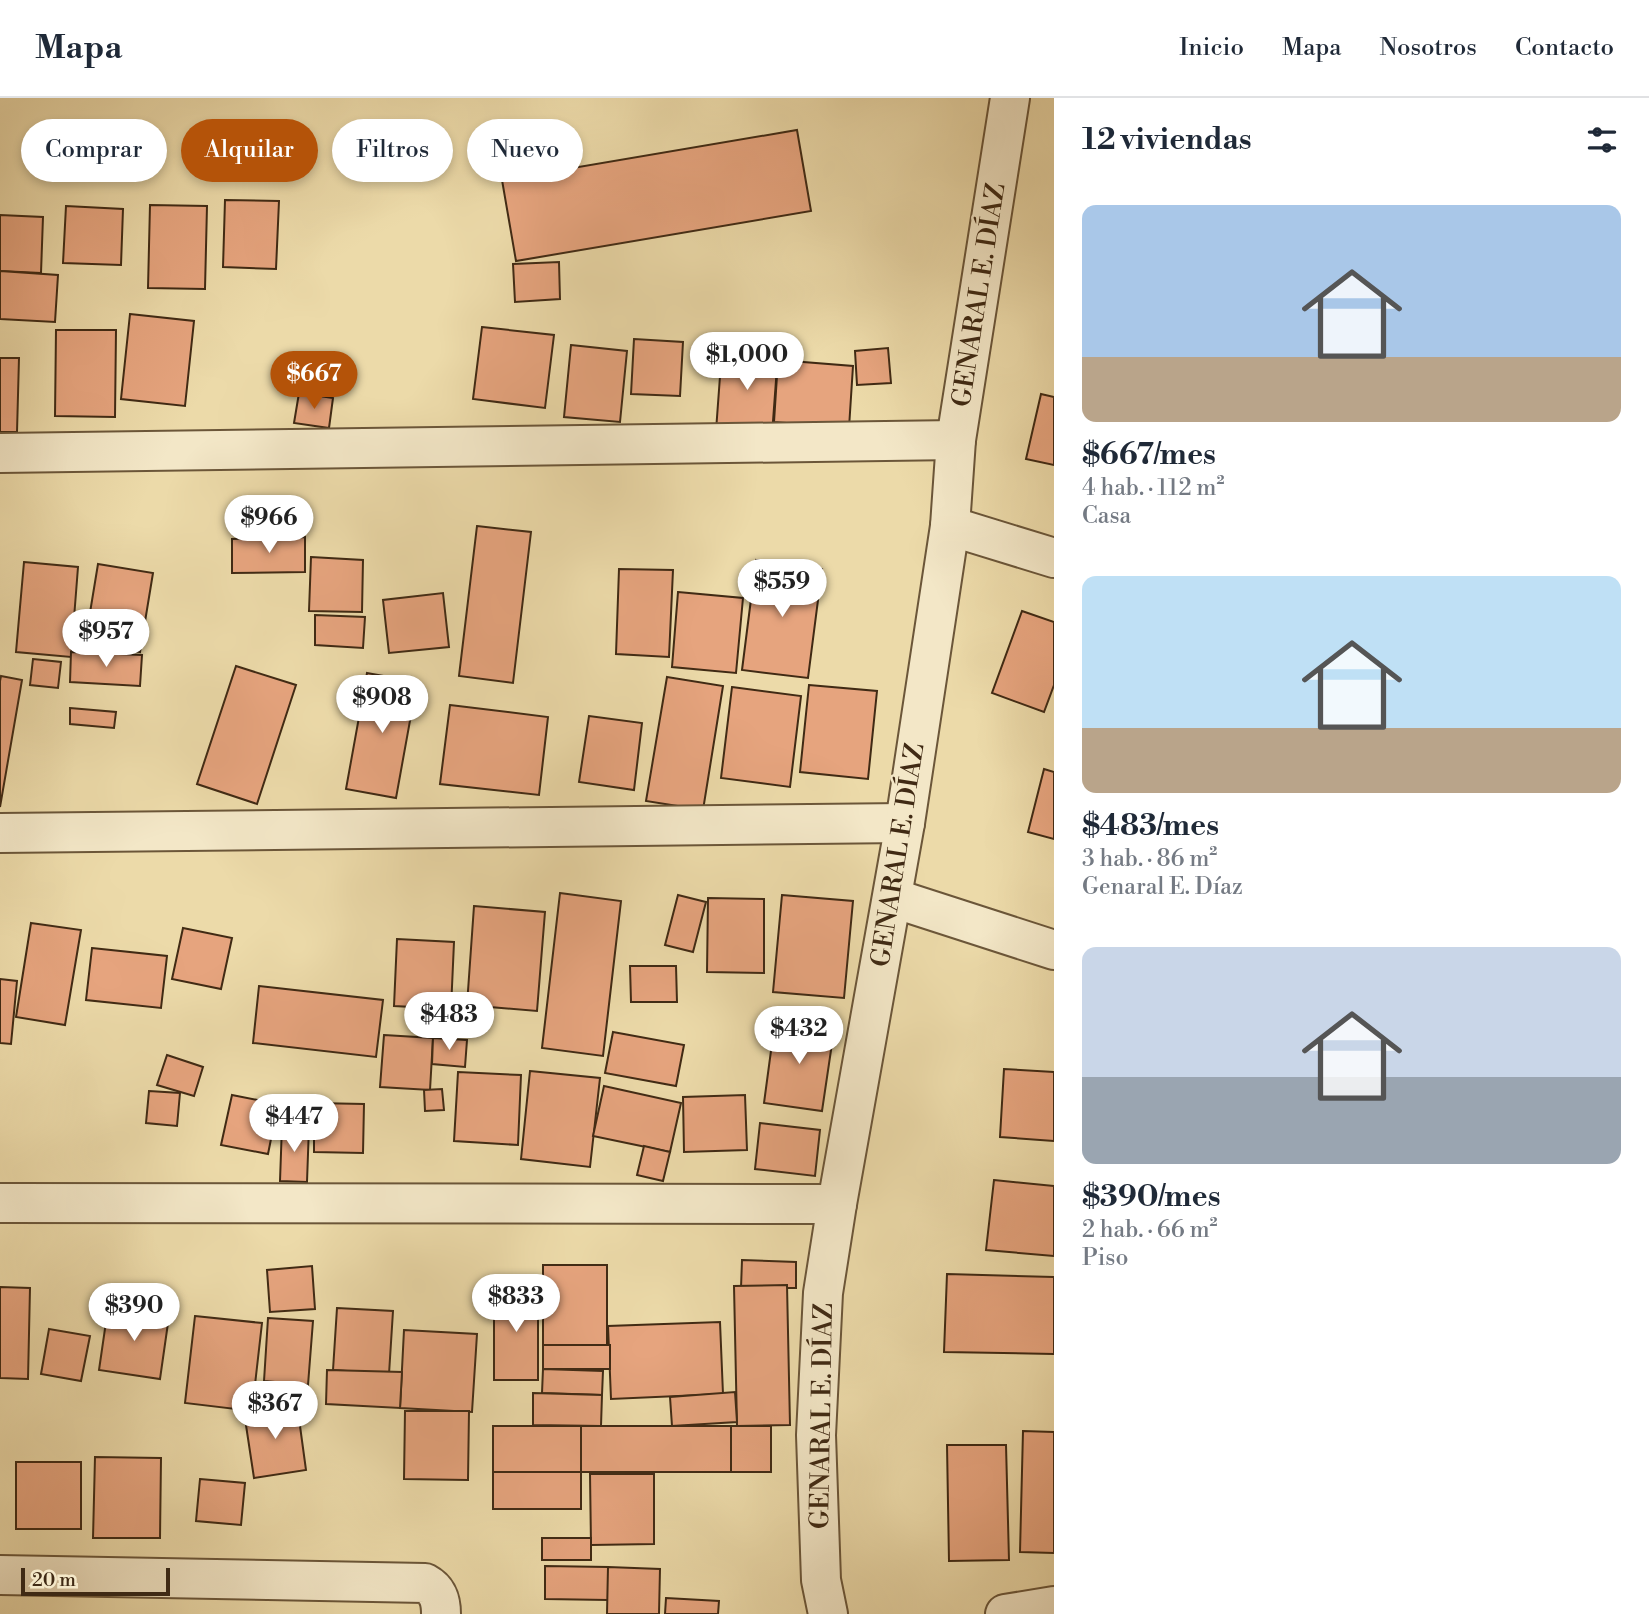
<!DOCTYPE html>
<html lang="es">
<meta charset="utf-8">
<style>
body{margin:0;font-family:"Libre Bodoni",serif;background:#f6f6f7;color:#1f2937;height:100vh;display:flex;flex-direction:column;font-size:26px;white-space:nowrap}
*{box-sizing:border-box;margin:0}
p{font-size:23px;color:#747a83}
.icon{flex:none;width:38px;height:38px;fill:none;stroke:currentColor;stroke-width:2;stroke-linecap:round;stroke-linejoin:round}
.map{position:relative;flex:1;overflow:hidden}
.panel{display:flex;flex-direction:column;background:#fff;width:595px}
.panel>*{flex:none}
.hud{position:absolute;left:21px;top:21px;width:665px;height:63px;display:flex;gap:14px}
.scale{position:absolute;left:21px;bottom:18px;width:149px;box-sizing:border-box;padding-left:7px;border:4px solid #402a14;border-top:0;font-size:19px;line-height:24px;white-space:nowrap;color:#402a14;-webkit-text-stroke:5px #f3e7c7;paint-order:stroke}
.price{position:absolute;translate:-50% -60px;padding:0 16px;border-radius:24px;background:#fff;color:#222;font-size:23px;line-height:46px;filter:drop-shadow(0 2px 4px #0008)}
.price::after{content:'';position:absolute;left:50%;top:42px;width:21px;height:16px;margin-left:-10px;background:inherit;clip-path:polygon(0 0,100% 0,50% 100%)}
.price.current{background:#b45309;color:#fff}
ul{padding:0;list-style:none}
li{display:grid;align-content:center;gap:14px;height:371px;padding:0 28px}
li span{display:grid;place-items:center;height:217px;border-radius:14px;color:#555}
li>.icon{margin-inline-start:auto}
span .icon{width:126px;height:126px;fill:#fffc;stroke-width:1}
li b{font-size:30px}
h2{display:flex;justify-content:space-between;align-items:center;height:84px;padding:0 28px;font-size:30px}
.chip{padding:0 24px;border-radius:32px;background:#fff;box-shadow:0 4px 10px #0003;font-size:24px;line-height:63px}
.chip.current{background:#b45309;color:#fff}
header{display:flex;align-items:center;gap:42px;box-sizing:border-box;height:98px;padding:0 35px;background:#fff;border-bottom:2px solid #e0e1e3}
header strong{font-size:33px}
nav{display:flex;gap:38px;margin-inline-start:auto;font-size:24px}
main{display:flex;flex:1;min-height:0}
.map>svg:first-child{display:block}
.building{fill:#e6a47e;stroke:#402a14;stroke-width:2}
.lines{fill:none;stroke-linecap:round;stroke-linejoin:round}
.minor-casing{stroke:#6b5639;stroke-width:42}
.minor{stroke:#f3e7c7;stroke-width:38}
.labels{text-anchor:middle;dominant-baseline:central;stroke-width:5;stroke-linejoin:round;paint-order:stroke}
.street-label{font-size:26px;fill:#402a14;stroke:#f3e7c7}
</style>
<header>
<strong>Mapa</strong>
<nav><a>Inicio</a><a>Mapa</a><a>Nosotros</a><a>Contacto</a></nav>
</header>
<main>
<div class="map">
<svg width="1054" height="1516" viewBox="0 0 1054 1516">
<rect width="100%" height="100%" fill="#ecdaa9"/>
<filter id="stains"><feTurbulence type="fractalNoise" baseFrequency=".00286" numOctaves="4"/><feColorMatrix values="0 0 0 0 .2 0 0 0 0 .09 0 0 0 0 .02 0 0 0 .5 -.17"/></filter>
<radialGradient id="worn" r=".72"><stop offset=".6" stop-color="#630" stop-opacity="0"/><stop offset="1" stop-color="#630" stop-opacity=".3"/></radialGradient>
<!-- building -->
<g class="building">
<path d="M 797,32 L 811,113 L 516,163 L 502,82 Z"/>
<path d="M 225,102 L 279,103 L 276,171 L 223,169 Z"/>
<path d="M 150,107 L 207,108 L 205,191 L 148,190 Z"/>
<path d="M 66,108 L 123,111 L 121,167 L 63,165 Z"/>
<path d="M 0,117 L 43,119 L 41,175 L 0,173 Z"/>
<path d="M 559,164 L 560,201 L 515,204 L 513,166 Z"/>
<path d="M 0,173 L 58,177 L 55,224 L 0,221 Z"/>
<path d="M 130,216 L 194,223 L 185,308 L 121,301 Z"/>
<path d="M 482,229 L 554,237 L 545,310 L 473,301 Z"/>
<path d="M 56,232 L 116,232 L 115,319 L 55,318 Z"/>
<path d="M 634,241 L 683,244 L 680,298 L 631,296 Z"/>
<path d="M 571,247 L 627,253 L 620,324 L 564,319 Z"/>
<path d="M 888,250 L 891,285 L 857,287 L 855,253 Z"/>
<path d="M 722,251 L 778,255 L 772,337 L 716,333 Z"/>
<path d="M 0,260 L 19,260 L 17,334 L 0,334 Z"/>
<path d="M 778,262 L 853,268 L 849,330 L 774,324 Z"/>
<path d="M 299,295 L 333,300 L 329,330 L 294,325 Z"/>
<path d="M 1041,296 L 1054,299 L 1054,367 L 1026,361 Z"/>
<path d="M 477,428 L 531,434 L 513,585 L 459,578 Z"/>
<path d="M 305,439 L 305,474 L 232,475 L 232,441 Z"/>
<path d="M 311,459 L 363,462 L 362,514 L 309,513 Z"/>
<path d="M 756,462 L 822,471 L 808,580 L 742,572 Z"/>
<path d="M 24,464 L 78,469 L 71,559 L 16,554 Z"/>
<path d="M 98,466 L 153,475 L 140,554 L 85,545 Z"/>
<path d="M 619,471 L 673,472 L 669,559 L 616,556 Z"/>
<path d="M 678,494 L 743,500 L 736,575 L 672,569 Z"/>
<path d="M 443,495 L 449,549 L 389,555 L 383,502 Z"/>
<path d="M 1022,513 L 1054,524 L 1054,587 L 1044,614 L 992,595 Z"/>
<path d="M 315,517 L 365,519 L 363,550 L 315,547 Z"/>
<path d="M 71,554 L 142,557 L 140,588 L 70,584 Z"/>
<path d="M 33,561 L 61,564 L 58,590 L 30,587 Z"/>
<path d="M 236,568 L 296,587 L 257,706 L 197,686 Z"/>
<path d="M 367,575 L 417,584 L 396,700 L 346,691 Z"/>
<path d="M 1,578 L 22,582 L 0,709 L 0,583 Z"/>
<path d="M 667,579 L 723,588 L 703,712 L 646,703 Z"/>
<path d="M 809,587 L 877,593 L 868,681 L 800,674 Z"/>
<path d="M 732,589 L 801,598 L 790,689 L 721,680 Z"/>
<path d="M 450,607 L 548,619 L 539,697 L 440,686 Z"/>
<path d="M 70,610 L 116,614 L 114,630 L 70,626 Z"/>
<path d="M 589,618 L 642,625 L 634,692 L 579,684 Z"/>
<path d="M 1044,671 L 1054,674 L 1054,741 L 1028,734 Z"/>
<path d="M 560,795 L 621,803 L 603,958 L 542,950 Z"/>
<path d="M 678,797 L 706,804 L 693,854 L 665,847 Z"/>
<path d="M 782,797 L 853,803 L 844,900 L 773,894 Z"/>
<path d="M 708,800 L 764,801 L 764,875 L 707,874 Z"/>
<path d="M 474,808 L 545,814 L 537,913 L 467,907 Z"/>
<path d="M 31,825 L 81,832 L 65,927 L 16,919 Z"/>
<path d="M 183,830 L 232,840 L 221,891 L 172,881 Z"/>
<path d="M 397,841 L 454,844 L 451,911 L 394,908 Z"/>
<path d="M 92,850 L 167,858 L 161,910 L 86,902 Z"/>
<path d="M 630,868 L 676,868 L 677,904 L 631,904 Z"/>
<path d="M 0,881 L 17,883 L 11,946 L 0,945 Z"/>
<path d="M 259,888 L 383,902 L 376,959 L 253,945 Z"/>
<path d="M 775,923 L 834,932 L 822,1013 L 764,1005 Z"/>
<path d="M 613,934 L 684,947 L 676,988 L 605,975 Z"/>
<path d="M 384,937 L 433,940 L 430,992 L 380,989 Z"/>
<path d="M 433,940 L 467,942 L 465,969 L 432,966 Z"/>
<path d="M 167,957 L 203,969 L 194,998 L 157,987 Z"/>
<path d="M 1004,971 L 1054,974 L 1054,1043 L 1000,1039 Z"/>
<path d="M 530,973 L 600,980 L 590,1069 L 521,1061 Z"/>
<path d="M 458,974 L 521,977 L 518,1047 L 454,1043 Z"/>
<path d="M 604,988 L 681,1005 L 670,1054 L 593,1038 Z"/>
<path d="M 442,991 L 444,1012 L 425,1013 L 424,992 Z"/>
<path d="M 149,993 L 180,995 L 177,1028 L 146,1025 Z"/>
<path d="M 232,997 L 278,1006 L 268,1056 L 221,1047 Z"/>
<path d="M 745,997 L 747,1052 L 684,1054 L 683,999 Z"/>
<path d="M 314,1005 L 364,1006 L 363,1055 L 314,1054 Z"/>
<path d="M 760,1025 L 820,1032 L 815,1078 L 755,1071 Z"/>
<path d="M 282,1027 L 309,1028 L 307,1084 L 280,1083 Z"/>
<path d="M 644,1048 L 670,1054 L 663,1083 L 637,1077 Z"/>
<path d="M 994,1082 L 1054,1088 L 1054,1158 L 986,1152 Z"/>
<path d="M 742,1162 L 796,1164 L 796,1190 L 741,1190 Z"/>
<rect x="543" y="1167" width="64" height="80"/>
<path d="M 312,1168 L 315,1211 L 270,1214 L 267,1172 Z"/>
<path d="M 947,1176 L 1054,1179 L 1054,1256 L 944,1254 Z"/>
<path d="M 787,1187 L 790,1327 L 737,1328 L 734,1188 Z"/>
<path d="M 0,1189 L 30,1190 L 28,1281 L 0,1280 Z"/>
<rect x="494" y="1190" width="44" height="92"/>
<path d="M 108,1210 L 169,1218 L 160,1281 L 99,1272 Z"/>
<path d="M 337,1210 L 393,1213 L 389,1276 L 333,1272 Z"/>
<path d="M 195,1218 L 262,1225 L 252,1313 L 185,1305 Z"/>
<path d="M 268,1220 L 313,1223 L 308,1287 L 264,1283 Z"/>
<path d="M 720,1224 L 723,1296 L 611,1301 L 608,1228 Z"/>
<path d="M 49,1231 L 90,1238 L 81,1283 L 41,1276 Z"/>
<path d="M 404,1232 L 477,1236 L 472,1314 L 400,1310 Z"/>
<rect x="543" y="1247" width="67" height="24"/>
<path d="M 543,1271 L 603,1273 L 602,1297 L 542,1295 Z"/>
<path d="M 327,1272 L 402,1274 L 400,1310 L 326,1306 Z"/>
<path d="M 735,1294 L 737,1324 L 672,1328 L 670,1299 Z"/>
<path d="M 533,1295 L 602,1297 L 601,1328 L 533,1327 Z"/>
<path d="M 297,1306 L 306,1372 L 254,1380 L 244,1314 Z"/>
<path d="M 405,1313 L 469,1313 L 468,1382 L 404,1381 Z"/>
<rect x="493" y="1328" width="88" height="46"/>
<rect x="581" y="1328" width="150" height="46"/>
<rect x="731" y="1328" width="40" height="46"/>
<path d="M 1023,1333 L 1054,1334 L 1054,1455 L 1020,1454 Z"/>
<path d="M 947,1347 L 1006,1347 L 1009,1462 L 949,1463 Z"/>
<path d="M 95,1359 L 161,1360 L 160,1440 L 93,1440 Z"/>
<rect x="16" y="1364" width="65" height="67"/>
<rect x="493" y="1374" width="88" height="37"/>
<path d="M 590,1376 L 654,1376 L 654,1446 L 591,1447 Z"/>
<path d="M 200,1381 L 245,1385 L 241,1427 L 196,1423 Z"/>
<rect x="542" y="1440" width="49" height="22"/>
<path d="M 545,1468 L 608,1469 L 608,1502 L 545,1501 Z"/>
<path d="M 608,1469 L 660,1471 L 659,1516 L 607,1516 Z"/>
<path d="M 666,1500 L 719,1503 L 718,1516 L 665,1516 Z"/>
</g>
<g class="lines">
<!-- minor casing -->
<g class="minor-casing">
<g id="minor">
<path d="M 0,355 L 956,342"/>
<path d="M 950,428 L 1054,460"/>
<path d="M 0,735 L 905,725"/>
<path d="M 893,800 L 1054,852"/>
<path d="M 0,1105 L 837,1106"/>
<path d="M 0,1477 L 425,1485 C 438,1492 441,1502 441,1516"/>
<path d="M 828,1516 L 821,1482 L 816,1337 L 823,1195 L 837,1106 L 905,725 L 950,428 L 956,342 L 1010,0"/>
<path d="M 1005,1516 L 1054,1508"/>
</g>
</g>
<!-- minor -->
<use href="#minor" class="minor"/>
</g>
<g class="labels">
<!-- street labels -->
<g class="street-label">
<text transform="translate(979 197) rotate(-81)">GENARAL E. DÍAZ</text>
<text transform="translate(898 757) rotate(-81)">GENARAL E. DÍAZ</text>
<text transform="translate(822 1318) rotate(-89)">GENARAL E. DÍAZ</text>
</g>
</g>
<rect width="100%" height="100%" filter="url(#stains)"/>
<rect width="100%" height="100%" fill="url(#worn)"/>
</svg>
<div class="scale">20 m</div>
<b class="price" style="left:747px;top:294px">$1,000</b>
<b class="price current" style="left:314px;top:313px">$667</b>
<b class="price" style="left:269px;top:457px">$966</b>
<b class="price" style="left:782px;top:521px">$559</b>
<b class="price" style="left:106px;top:571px">$957</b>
<b class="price" style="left:382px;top:637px">$908</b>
<b class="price" style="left:449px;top:954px">$483</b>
<b class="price" style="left:799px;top:968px">$432</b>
<b class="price" style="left:294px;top:1056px">$447</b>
<b class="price" style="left:516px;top:1236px">$833</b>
<b class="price" style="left:134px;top:1245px">$390</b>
<b class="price" style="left:275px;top:1343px">$367</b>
<div class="hud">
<a class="chip">Comprar</a>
<a class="chip current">Alquilar</a>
<a class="chip">Filtros</a>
<a class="chip">Nuevo</a>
</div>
</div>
<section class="panel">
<h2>12 viviendas<svg class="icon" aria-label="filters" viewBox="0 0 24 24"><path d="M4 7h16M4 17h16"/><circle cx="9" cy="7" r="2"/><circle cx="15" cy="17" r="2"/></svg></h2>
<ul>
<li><span style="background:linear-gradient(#a9c7e8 70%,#b9a48a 0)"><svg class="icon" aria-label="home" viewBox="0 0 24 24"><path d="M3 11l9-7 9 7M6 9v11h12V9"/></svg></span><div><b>$667/mes</b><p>4 hab. · 112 m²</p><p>Casa</p></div></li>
<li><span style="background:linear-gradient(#bfe0f5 70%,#b9a48a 0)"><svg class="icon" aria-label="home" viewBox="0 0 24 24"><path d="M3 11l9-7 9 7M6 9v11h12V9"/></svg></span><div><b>$483/mes</b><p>3 hab. · 86 m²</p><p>Genaral E. Díaz</p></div></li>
<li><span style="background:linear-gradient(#c9d6e8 60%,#9aa5b1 0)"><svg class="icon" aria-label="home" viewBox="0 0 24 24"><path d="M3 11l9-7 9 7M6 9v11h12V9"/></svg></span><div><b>$390/mes</b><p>2 hab. · 66 m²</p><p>Piso</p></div></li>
</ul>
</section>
</main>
